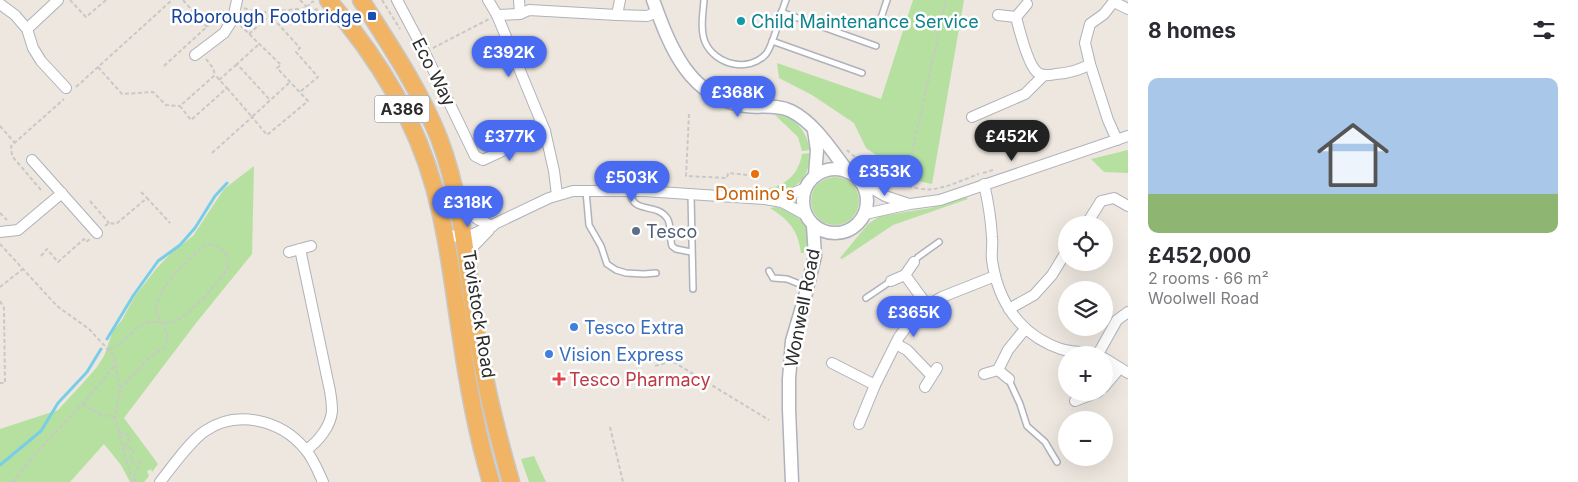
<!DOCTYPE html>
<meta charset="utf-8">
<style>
body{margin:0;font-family:Inter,sans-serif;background:#f2f2f3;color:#2b2b33;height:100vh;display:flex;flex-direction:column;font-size:19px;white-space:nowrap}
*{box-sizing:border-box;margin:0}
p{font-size:16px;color:#7c7c81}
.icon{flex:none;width:28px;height:28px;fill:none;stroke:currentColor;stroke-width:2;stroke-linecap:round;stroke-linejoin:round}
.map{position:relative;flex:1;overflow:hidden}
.drawer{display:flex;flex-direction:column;background:#fff;width:450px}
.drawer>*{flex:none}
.controls{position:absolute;left:1058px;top:216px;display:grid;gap:10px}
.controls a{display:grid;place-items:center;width:55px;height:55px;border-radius:50%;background:#fff;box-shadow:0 5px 20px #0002;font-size:25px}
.price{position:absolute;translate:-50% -42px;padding:0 11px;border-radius:18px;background:#486bf1;color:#fff;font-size:16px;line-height:32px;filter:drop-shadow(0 1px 2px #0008)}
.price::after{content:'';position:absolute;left:50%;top:30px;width:15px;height:11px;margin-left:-8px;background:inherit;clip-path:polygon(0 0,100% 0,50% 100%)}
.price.active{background:#222;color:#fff}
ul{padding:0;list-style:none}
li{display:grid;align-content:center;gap:10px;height:265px;padding:0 20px}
li span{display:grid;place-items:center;height:155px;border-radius:10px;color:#555}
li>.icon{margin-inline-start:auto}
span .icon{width:90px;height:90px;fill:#fffc;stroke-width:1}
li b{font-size:21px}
h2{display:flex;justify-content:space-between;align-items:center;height:60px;padding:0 20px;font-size:21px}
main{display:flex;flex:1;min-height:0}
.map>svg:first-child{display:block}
.green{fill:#b6e09f}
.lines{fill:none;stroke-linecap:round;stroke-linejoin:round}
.stream{stroke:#78cde9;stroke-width:3}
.service-casing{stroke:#afb2bc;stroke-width:8}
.minor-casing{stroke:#afb2bc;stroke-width:12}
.tertiary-casing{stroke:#afb2bc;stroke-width:15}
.trunk-casing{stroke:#c8c8c8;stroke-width:19}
.path{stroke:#c8c8c8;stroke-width:2;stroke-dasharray:4 2.5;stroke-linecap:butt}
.service{stroke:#fff;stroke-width:5}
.minor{stroke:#fff;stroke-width:10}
.tertiary{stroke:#fff;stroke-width:12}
.trunk{stroke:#f0b464;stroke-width:16}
.transit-dot{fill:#1a4fb4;stroke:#fff;stroke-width:2}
.culture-dot{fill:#0f9aa8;stroke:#fff;stroke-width:2}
.food-dot{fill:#e8710a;stroke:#fff;stroke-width:2}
.service-dot{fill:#5c6f8a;stroke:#fff;stroke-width:2}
.shop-dot{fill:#3f7fe0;stroke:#fff;stroke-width:2}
.health-dot{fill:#e0444e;stroke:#fff;stroke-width:2}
.labels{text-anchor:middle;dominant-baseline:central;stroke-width:5;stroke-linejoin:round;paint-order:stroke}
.shield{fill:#fff;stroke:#6b6b6b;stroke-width:1}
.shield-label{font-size:16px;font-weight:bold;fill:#2c2c2c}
.transit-label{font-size:18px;fill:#164399;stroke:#fff;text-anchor:end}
.culture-label{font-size:18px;fill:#0d838f;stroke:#fff;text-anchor:start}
.street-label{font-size:18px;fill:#2c2c2c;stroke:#fff}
.food-label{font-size:18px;fill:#c56008;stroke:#fff}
.service-label{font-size:18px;fill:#4e5e75;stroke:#fff;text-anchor:start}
.shop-label{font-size:18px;fill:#366cbe;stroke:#fff;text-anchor:start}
.health-label{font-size:18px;fill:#be3a42;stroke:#fff;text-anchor:start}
</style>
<main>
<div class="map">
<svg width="1128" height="482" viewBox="0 0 1128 482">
<rect width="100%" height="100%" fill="#ede7df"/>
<!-- green -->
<g class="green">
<path d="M 913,0 L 964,0 L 932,184 L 910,179 L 866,148 L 854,123 L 812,95 L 779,78 L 777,63 L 881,99 Z"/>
<path d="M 775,115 C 795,115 807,132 810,150 L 802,151 L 798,137 Z"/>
<path d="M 1128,150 L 1128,173 L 1104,172 L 1091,159 Z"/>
<path d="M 811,153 C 808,186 789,195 758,192 L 759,190 C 781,188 798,178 802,154 Z"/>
<path d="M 254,166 L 252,254 L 196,323 L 124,418 L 158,464 L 152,472 L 151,469 L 147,471 L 149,476 L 144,482 L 130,482 L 121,465 L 104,444 L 70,482 L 0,482 L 0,429 L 58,410 L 82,384 L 97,367 L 104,356 L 113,331 L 122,320 L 135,296 L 156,269 L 170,254 L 193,236 L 224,189 Z"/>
<circle cx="835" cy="201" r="24"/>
<path d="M 966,197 L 968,199 L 893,225 L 842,259 L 840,258 L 868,224 L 880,216 L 931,208 Z"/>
<path d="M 776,207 C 789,210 804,218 808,233 C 809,239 809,247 809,253 L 801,253 C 798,230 789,220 770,208 Z"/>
<path d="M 534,456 L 546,482 L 529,482 L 521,459 Z"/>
</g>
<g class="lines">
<!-- stream -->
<g class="stream">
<path d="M 107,339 L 133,296 L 158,261 L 180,245 L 195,228 L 215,196 L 227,183"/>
<path d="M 0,465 L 41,431 L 58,403 L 87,372 L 101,349"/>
</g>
<!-- service casing -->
<g class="service-casing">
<g id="service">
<path d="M 704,0 C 703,13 700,29 705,42 C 715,65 749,73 766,54 C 774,44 780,14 786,0"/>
<path d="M 781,12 L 876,46"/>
<path d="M 881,18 L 887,0"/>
<path d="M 772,41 L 862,73"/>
<path d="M 586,191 L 589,225 L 601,246 L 607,264 L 616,270 L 626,273 L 644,274 L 656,273"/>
<path d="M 630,192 C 633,215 656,202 667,218 C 672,225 669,237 672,246 L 676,249 L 691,252"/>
<path d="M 691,194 L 693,289"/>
<path d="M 914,262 L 918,257 L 939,242"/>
<path d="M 769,271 L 773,278 L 787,279 L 807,287"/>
<path d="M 866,298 L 891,281"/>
<path d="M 1009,380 L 1020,404 L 1027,426 L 1045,442 L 1057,462"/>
</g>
</g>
<!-- minor casing -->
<g class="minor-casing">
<g id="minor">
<path d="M 397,0 L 425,53 L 475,156 L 483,160 L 545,131"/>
<path d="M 488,0 L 497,15 L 545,131 L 554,171 L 557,195"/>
<path d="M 519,0 L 520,14"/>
<path d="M 1115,0 L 1104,14 L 1090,24 L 1085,43 L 1090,64 L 1108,120 L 1117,140"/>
<path d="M 1114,2 L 1128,9"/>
<path d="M 0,4 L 15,15 L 27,29 L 33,48 L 41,61 L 66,88"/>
<path d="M 1027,4 L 1016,17 C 1019,29 1028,65 1037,72 C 1043,77 1050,75 1056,74 C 1069,73 1079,71 1090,64"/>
<path d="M 497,15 L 520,14 L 529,10 L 617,15 L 620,0"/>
<path d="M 617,15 L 647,16 L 657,12"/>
<path d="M 998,15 L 1016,17"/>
<path d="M 27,29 L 58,0"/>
<path d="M 195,55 L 224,33 L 233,19 L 237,0"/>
<path d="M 972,117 L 1025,94 L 1044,75"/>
<path d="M 32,160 L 97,233"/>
<path d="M 862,183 L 885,196 L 909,204"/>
<path d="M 984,184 C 988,201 991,219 992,237 C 993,245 991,252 992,260 C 998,302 1020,335 1061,349 C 1073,353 1087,351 1099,355"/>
<path d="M 771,198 L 783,197 L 806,188"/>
<path d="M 457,205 L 479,220 L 493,226"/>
<path d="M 865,214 L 910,204 L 940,200 L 1128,136"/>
<path d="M 1086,225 L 1101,201 L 1114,198 L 1128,206"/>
<path d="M 0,232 L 18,230 L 62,193"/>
<path d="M 445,233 L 463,239 L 549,198 L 573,191 L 644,191 L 765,199 L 782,202 L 806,215"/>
<path d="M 300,249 L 330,391 C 331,397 332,405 332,411 C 331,426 318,442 306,450"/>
<path d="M 289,252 L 311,246"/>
<path d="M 465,255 L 489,230"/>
<path d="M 914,262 L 905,275 L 927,305"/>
<path d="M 891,281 L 905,275"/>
<path d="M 1009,309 L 1034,295 L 1052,275 L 1066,252"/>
<path d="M 896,344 L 907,350 L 931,375"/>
<path d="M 1098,354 L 1117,320 L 1128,312"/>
<path d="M 1104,358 L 1128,373"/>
<path d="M 832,363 L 875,385"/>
<path d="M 984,374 L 998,370"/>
<path d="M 1009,379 L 998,370 L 1008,350 L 1025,329"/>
<path d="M 925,387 L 937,368"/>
<path d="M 1104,387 L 1120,368"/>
<path d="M 1075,401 L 1098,392"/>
<path d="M 859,424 L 875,385 L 899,337 L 919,310 L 942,297 L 995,276"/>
<path d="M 160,482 C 172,467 190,441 205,431 C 237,409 281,420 305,449 C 313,458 318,471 323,482"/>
</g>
</g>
<!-- tertiary casing -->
<g class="tertiary-casing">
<g id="tertiary">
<path d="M 653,0 C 670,47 689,98 746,106 C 760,108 777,104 791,111 C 815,123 832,151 848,172"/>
<path d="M 814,130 L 817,150 L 815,176"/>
<circle cx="835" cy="201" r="32"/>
<path d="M 792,482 L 789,409 L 789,379 L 792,341 L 805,297 L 815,256 L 813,225"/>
</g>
</g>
<!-- trunk casing -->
<g class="trunk-casing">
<g id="trunk">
<path d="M 328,0 C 375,54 415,118 434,187 C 448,237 453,287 461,337 C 468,386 477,435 491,482"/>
<path d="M 361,0 C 389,44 420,90 439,138 C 463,201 467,269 477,335 C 485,385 497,433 511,482"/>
</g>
</g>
<!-- path -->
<g class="path">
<path d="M 70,0 L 86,17 L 106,0"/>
<path d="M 183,0 L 207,27"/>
<path d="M 300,0 L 307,7"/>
<path d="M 382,0 L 400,29"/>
<path d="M 244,8 L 258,13 L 308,8 L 319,10"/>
<path d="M 308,8 L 309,4 L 314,1"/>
<path d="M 249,34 L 270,15 L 300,48 L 296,52 L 318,77 L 300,92"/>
<path d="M 258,45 L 237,64 L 270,100"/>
<path d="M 433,48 L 489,19"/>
<path d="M 206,59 L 213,68 L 215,75 L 180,106 L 191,120 L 227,88 L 215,75"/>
<path d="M 164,66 L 224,11"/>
<path d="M 98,67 L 122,94 L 153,92 L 166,105 L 180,106"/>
<path d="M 219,80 L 237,64"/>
<path d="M 76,87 L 172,0"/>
<path d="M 227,88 L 252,117 L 290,82"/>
<path d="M 689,114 L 686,176 L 727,178 L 728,173 L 748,175"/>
<path d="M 0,126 L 15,143"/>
<path d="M 847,150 C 865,167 908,193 934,189 C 949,187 964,179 979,174"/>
<path d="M 212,153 L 252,117 L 267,135 L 308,101 L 277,68 L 281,65 L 240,25"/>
<path d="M 983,173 L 993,170"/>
<path d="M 905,185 L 946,0"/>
<path d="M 41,190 L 12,156 L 11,146 L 64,99"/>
<path d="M 141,192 L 147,198"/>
<path d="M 90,201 L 109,223"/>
<path d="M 0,213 L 7,220"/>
<path d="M 105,226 L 109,223 L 116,224 L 147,198 L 170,223"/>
<path d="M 0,244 L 57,306 L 89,329 L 114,356 L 120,388 L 115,417 L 132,482"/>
<path d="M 41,256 L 47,249 L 58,262 L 84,239 L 86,242 L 90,239"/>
<path d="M 0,287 L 23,269"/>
<path d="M 0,301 L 4,308 L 5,383 L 0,383"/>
<path d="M 109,349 C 124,346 129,332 143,324 C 153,319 163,325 173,322 C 188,317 219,282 228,268 C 228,252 222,245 206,244 C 192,256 154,290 156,310 C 158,320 170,331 167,342 C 165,349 157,351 153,355 C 141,365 132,378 120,388"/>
<path d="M 655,366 L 672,361 L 769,420"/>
<path d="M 82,404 L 102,415 L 114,417"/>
<path d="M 610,427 L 623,482"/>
<path d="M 119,432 L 130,436 L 125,446 L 134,450 L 130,461 L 140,462 L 134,477 L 136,482"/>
<path d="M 13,482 L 38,451 L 87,399 L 116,364"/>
</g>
<!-- service -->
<use href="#service" class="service"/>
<!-- minor -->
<use href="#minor" class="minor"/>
<!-- tertiary -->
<use href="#tertiary" class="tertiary"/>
<!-- trunk -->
<use href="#trunk" class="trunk"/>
</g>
<!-- markers -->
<rect class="transit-dot" x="367" y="11" width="10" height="10" rx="2.5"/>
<circle class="culture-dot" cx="741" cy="21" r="5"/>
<circle class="food-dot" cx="755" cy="174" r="5"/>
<circle class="service-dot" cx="636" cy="231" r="5"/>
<g class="shop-dot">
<circle cx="574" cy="327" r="5"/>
<circle cx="549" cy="354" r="5"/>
</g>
<path class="health-dot" d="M556.5 371.5h5v5h5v5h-5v5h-5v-5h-5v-5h5z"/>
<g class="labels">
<!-- shield labels -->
<rect class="shield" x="374.5" y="95.5" width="55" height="27" rx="4"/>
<g class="shield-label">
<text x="402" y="109">A386</text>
</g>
<!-- transit labels -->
<g class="transit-label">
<text x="362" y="16">Roborough Footbridge</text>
</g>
<!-- culture labels -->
<g class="culture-label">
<text x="751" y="21">Child Maintenance Service</text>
</g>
<!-- street labels -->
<g class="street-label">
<text transform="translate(434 72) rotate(63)">Eco Way</text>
<text transform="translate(802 308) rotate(-79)">Wonwell Road</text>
<text transform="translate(479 314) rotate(81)">Tavistock Road</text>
</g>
<!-- food labels -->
<g class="food-label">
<text x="755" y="193">Domino's</text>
</g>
<!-- service labels -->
<g class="service-label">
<text x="646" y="231">Tesco</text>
</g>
<!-- shop labels -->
<g class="shop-label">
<text x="584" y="327">Tesco Extra</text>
<text x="559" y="354">Vision Express</text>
</g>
<!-- health labels -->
<g class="health-label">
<text x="569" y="379">Tesco Pharmacy</text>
</g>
</g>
</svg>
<div class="controls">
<a><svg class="icon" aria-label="locate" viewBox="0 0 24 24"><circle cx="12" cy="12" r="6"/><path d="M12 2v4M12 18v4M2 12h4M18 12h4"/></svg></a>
<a><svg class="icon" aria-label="layers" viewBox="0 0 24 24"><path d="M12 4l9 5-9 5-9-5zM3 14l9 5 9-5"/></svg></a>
<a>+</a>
<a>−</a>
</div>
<b class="price" style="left:509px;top:78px">£392K</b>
<b class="price" style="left:738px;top:118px">£368K</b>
<b class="price" style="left:510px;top:162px">£377K</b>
<b class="price active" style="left:1012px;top:162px">£452K</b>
<b class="price" style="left:885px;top:197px">£353K</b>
<b class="price" style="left:632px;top:203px">£503K</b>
<b class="price" style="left:468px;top:228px">£318K</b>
<b class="price" style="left:914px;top:338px">£365K</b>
</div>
<section class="drawer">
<h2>8 homes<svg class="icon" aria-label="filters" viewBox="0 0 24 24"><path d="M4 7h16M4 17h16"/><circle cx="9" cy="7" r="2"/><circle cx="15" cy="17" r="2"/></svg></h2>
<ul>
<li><span style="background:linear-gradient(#a9c7e8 75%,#8fb573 0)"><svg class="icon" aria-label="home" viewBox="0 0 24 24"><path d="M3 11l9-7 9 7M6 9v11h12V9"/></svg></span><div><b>£452,000</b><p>2 rooms · 66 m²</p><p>Woolwell Road</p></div></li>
</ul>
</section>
</main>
